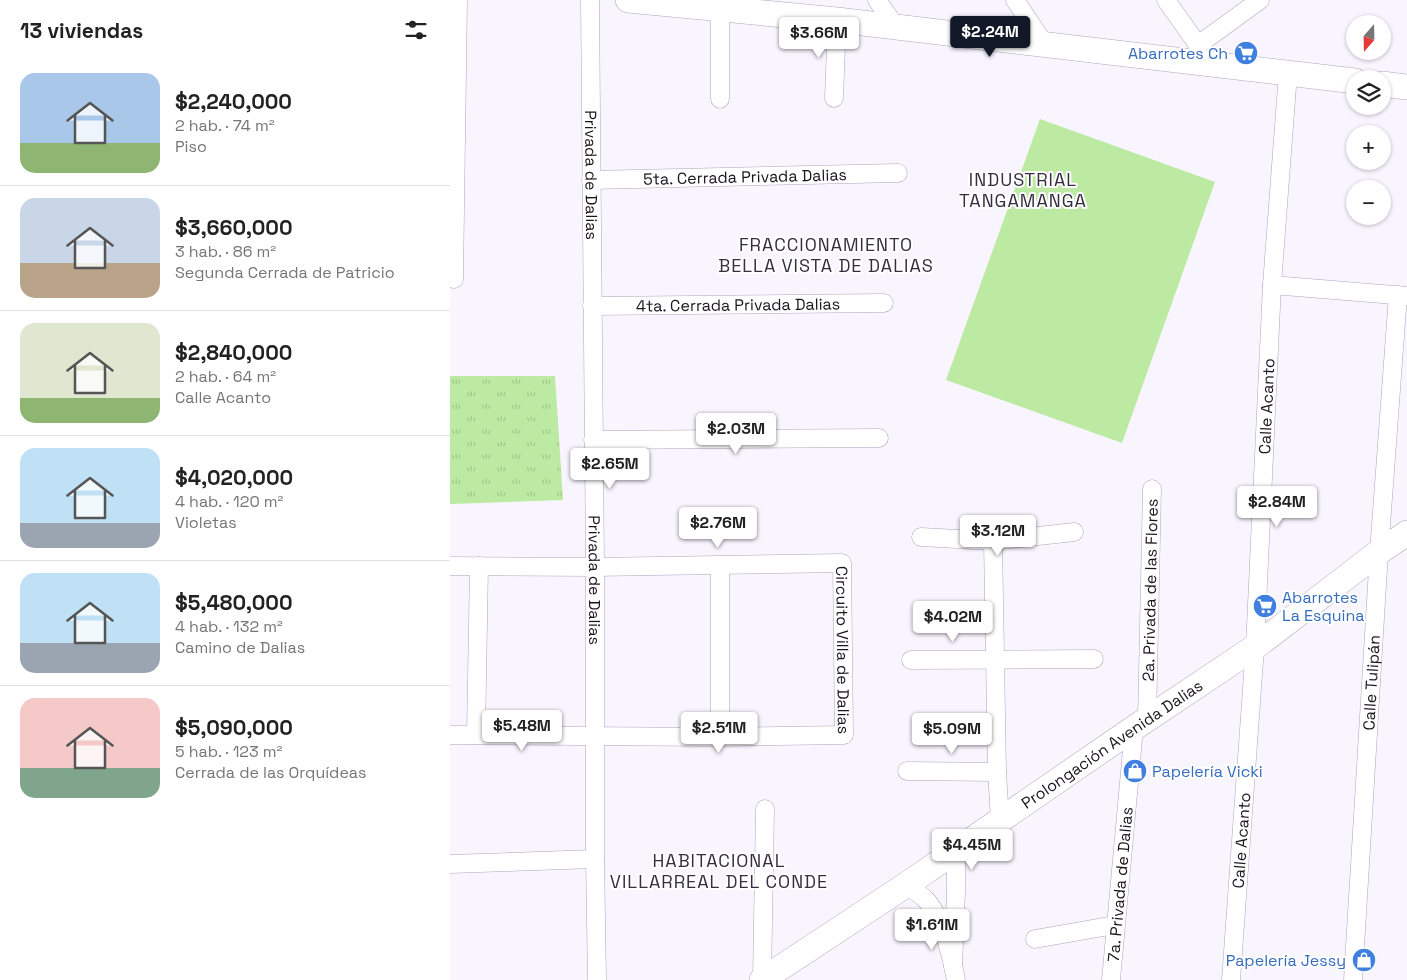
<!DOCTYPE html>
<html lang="es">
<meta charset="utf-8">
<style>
body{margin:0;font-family:"Space Grotesk",sans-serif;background:#f6f6f6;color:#222;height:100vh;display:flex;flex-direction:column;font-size:19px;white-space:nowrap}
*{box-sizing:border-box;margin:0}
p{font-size:16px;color:#767676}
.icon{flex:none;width:28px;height:28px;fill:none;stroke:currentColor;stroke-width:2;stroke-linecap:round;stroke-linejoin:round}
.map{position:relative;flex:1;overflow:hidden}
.drawer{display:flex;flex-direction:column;background:#fff;width:450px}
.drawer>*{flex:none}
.needle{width:32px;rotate:200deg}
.buttons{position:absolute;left:896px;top:15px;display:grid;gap:10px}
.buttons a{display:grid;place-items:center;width:45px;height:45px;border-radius:50%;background:#fff;box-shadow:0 1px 4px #0004;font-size:25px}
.price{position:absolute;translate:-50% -42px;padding:0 11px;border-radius:5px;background:#fff;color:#222;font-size:16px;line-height:32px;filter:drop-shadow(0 1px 2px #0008)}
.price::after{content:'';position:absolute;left:50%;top:30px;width:15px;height:11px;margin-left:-8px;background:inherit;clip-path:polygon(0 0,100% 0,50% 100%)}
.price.active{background:#111827;color:#fff}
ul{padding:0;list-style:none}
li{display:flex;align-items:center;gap:15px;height:125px;padding:0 20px}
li+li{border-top:1px solid #e0e0e0}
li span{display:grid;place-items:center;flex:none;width:140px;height:100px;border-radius:15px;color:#555}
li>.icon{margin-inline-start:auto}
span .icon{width:60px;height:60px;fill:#fffc;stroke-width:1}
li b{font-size:21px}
h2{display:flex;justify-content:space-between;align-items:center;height:60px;padding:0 20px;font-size:21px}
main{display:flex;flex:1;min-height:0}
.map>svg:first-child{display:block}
.grass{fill:url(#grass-tufts)}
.pitch{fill:#bdeaa3}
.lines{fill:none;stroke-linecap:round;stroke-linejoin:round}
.street-casing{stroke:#afa4bc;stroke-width:19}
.secondary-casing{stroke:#afa4bc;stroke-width:26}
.street{stroke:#fff;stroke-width:18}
.secondary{stroke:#fff;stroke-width:25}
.labels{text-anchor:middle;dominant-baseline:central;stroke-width:4;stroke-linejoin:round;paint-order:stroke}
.shop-label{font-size:16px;fill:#366cbe;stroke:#fff;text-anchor:end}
.street-label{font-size:16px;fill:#1a161e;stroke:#fff}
.neighbourhood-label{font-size:18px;letter-spacing:1px;fill:#372d41;stroke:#fff}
</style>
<main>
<section class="drawer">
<h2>13 viviendas<svg class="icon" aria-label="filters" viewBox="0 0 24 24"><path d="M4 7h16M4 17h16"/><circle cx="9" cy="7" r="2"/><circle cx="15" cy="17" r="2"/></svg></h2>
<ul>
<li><span style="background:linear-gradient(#a9c7e8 70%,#8fb573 0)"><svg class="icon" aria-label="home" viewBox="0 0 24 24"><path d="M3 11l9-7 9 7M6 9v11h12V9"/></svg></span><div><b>$2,240,000</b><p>2 hab. · 74 m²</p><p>Piso</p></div></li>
<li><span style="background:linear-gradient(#c9d6e8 65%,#b9a48a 0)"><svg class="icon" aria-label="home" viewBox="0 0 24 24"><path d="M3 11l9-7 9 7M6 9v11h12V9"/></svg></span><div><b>$3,660,000</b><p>3 hab. · 86 m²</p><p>Segunda Cerrada de Patricio</p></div></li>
<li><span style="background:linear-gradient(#dfe7d0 75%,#8fb573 0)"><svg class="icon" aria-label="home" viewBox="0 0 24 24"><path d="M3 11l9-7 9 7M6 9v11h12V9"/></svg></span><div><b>$2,840,000</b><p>2 hab. · 64 m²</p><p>Calle Acanto</p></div></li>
<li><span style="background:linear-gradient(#bfe0f5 75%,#9aa5b1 0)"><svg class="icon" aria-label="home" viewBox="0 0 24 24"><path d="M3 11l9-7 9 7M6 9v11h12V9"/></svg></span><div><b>$4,020,000</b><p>4 hab. · 120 m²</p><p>Violetas</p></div></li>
<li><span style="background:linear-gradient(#bfe0f5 70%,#9aa5b1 0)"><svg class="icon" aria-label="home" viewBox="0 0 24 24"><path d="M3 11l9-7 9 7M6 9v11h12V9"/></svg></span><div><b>$5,480,000</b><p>4 hab. · 132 m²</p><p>Camino de Dalias</p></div></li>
<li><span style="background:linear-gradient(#f6c9c9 70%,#7fa58c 0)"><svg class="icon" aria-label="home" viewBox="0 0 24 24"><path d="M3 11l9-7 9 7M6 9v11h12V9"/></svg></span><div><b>$5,090,000</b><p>5 hab. · 123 m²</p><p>Cerrada de las Orquídeas</p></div></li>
</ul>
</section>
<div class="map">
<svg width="957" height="980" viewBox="0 0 957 980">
<defs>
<pattern id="grass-tufts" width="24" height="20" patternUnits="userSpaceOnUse" patternTransform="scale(1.25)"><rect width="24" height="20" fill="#bdeaa3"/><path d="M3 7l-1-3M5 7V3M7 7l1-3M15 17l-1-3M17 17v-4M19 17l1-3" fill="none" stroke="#a2c88c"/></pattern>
</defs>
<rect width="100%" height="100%" fill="#f9f5ff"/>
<!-- grass -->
<path class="grass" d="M 0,376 L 105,376 L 113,500 L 0,504 Z"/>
<!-- pitch -->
<path class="pitch" d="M 590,119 L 765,182 L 672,443 L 496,380 Z"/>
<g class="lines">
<!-- street casing -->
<g class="street-casing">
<g id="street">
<path id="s1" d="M 140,0 L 145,567 L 145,859 L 147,980"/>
<path d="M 427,0 L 446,27"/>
<path d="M 565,0 L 595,45"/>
<path d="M 716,0 L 748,45"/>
<path d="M 747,62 L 748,45 L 810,0"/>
<path d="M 384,98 L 387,20"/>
<path d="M 270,99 L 270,8"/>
<path id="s2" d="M 141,180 L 448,173"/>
<path d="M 4,279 L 8,0"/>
<path d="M 822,285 L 957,296"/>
<path id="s3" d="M 142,306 L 434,303"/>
<path d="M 143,440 L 429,438"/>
<path d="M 471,537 L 543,541 L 624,532"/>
<path d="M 543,541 L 547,772 L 550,820"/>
<path id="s4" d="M 0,566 L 145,567 L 392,563 L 394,735 L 270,737 L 0,735"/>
<path d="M 270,566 L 270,737"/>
<path d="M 461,660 L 644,659"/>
<path id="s5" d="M 697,720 L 702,489"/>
<path d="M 26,735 L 29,566"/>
<path d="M 457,771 L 547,772"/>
<path d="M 0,864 L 145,859"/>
<path d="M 456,885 C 464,890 472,895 478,902 C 493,921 502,957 506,980"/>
<path d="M 585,939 L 665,925"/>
<path d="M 503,966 L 506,892 L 506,851"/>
<path d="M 312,980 L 315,809"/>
<path id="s6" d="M 661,980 L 684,728"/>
<path id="s7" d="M 781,980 L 805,647 L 822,285 L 838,73"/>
<path id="s8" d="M 903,980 L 929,552 L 948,295"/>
</g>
</g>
<!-- secondary casing -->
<g class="secondary-casing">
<g id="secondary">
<path d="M 178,0 L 387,20 L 905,81"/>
<path d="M 932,84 L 957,87"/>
<path id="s9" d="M 312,980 L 456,885 L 684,728 L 805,647 L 929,552 L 957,533"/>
</g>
</g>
<!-- street -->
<use href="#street" class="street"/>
<!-- secondary -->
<use href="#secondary" class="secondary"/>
</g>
<!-- icons -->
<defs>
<g id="supermarket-disc" transform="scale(1.25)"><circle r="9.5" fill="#3f7fe0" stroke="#fff"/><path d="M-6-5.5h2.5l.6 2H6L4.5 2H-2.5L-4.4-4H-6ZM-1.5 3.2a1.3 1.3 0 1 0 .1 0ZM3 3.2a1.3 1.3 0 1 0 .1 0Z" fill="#fff"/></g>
<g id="shop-disc" transform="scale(1.25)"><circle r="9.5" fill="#3f7fe0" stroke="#fff"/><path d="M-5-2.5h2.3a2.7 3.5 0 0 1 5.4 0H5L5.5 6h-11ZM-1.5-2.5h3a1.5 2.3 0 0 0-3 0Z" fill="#fff"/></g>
</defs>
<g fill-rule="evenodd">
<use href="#supermarket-disc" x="796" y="53"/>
<use href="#supermarket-disc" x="815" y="606"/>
<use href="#shop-disc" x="685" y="771"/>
<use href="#shop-disc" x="914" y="960"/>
</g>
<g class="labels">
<!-- shop labels -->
<g class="shop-label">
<text x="778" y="53">Abarrotes Ch</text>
<text x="832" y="597" text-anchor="start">Abarrotes<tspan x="832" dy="18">La Esquina</tspan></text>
<text x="702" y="771" text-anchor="start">Papelería Vicki</text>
<text x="896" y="960">Papelería Jessy</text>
</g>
<!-- street labels -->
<g class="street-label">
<text stroke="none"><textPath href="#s1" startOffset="175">Privada de Dalias</textPath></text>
<text stroke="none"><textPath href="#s2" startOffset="154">5ta. Cerrada Privada Dalias</textPath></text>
<text stroke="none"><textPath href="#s3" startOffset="146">4ta. Cerrada Privada Dalias</textPath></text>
<text stroke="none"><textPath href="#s7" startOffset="575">Calle Acanto</textPath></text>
<text stroke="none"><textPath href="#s1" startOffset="580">Privada de Dalias</textPath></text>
<text stroke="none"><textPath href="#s5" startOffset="130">2a. Privada de las Flores</textPath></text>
<text stroke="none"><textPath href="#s4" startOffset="479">Circuito Villa de Dalias</textPath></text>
<text stroke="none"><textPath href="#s8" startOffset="298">Calle Tulipán</textPath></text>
<text stroke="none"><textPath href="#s9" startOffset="422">Prolongación Avenida Dalias</textPath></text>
<text stroke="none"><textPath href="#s7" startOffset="140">Calle Acanto</textPath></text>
<text stroke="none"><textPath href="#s6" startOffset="96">7a. Privada de Dalias</textPath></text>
</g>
<!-- neighbourhood labels -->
<g class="neighbourhood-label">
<text x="573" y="179">INDUSTRIAL<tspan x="573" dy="21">TANGAMANGA</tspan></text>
<text x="376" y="244">FRACCIONAMIENTO<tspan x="376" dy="21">BELLA VISTA DE DALIAS</tspan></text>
<text x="269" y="860">HABITACIONAL<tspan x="269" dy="21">VILLARREAL DEL CONDE</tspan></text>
</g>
</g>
</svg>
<div class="buttons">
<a><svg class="needle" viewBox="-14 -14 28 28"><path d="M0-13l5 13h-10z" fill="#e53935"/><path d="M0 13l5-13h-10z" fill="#767676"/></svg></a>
<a><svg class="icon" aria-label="layers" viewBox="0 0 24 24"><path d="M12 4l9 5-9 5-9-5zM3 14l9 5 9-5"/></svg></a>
<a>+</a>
<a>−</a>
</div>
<b class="price active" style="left:540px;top:58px">$2.24M</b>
<b class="price" style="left:369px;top:59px">$3.66M</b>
<b class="price" style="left:286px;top:455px">$2.03M</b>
<b class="price" style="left:160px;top:490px">$2.65M</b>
<b class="price" style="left:827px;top:528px">$2.84M</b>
<b class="price" style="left:268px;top:549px">$2.76M</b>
<b class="price" style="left:548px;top:557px">$3.12M</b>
<b class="price" style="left:503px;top:643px">$4.02M</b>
<b class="price" style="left:72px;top:752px">$5.48M</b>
<b class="price" style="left:269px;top:754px">$2.51M</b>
<b class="price" style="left:502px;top:755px">$5.09M</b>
<b class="price" style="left:522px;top:871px">$4.45M</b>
<b class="price" style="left:482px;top:951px">$1.61M</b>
</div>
</main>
